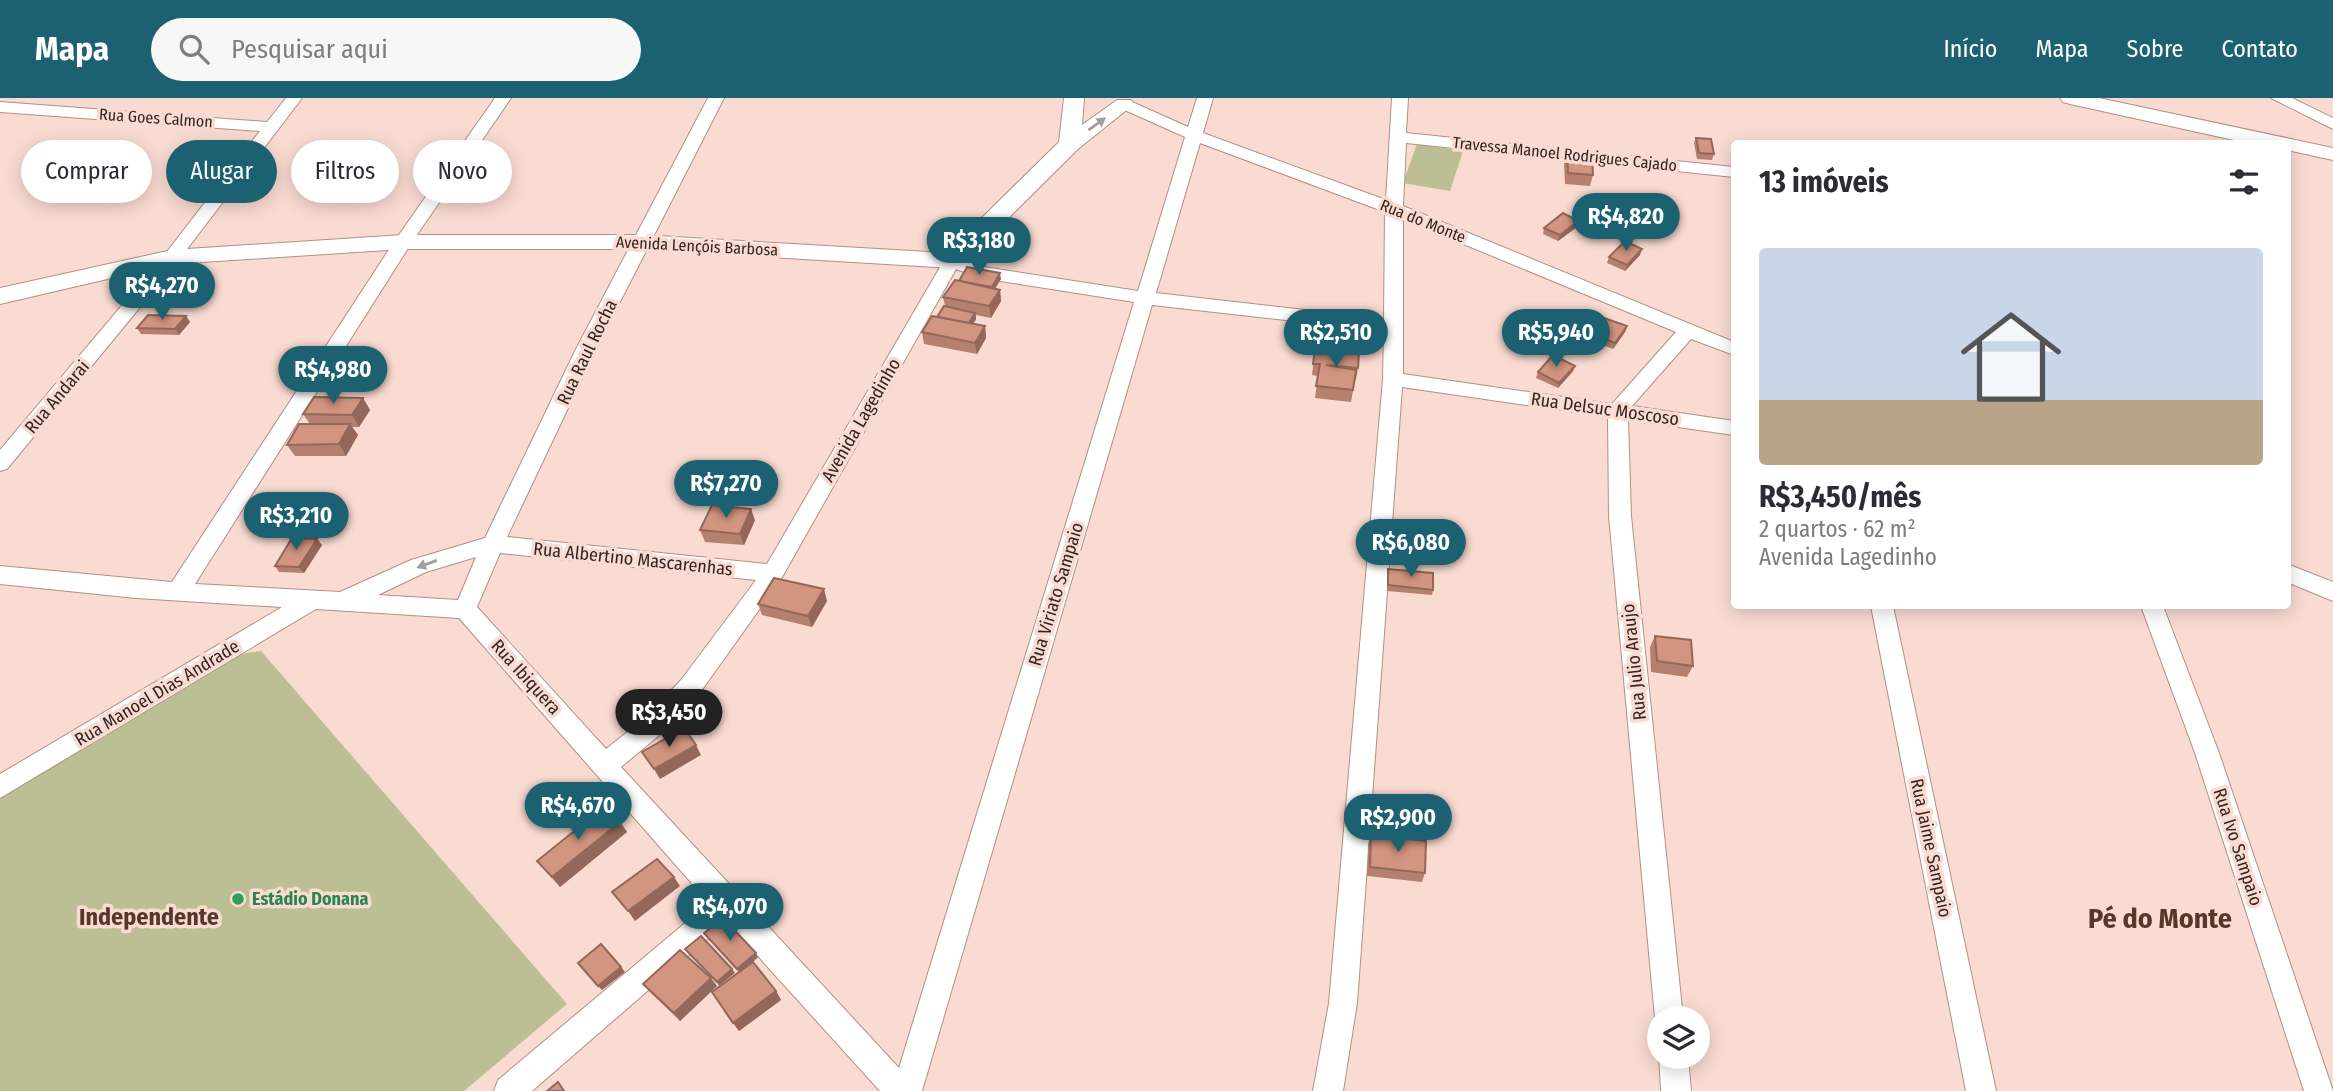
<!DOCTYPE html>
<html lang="pt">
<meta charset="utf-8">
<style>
body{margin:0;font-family:"Fira Sans Condensed",sans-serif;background:#f7f7f7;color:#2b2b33;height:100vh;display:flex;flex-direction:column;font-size:26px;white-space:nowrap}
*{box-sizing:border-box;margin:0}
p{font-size:23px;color:#7c7c81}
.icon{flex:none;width:38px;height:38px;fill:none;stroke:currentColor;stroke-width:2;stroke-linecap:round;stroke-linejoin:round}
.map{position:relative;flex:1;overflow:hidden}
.sheet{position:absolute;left:1731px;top:42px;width:560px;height:469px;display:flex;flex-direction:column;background:#fff;border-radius:7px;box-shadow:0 4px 18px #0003}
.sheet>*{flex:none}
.guide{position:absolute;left:21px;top:42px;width:665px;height:63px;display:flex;gap:14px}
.tools{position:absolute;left:1647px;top:908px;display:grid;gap:14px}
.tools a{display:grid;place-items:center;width:63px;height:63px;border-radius:50%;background:#fff;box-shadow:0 4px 18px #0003;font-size:35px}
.price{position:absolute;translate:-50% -60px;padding:0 16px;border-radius:24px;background:#1b6172;color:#fff;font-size:23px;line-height:46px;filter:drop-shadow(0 2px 4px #0008)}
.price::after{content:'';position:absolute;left:50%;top:42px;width:21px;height:16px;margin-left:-10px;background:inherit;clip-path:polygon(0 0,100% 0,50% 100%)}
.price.on{background:#222;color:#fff}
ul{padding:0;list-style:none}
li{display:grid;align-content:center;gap:14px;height:371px;padding:0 28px}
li+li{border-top:2px solid #e1e1e2}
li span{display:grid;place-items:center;height:217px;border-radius:7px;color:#555}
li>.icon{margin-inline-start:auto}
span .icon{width:126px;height:126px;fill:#fffc;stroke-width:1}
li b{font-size:30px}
h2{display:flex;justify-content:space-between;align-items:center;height:84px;padding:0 28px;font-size:30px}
.pill{padding:0 24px;border-radius:32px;background:#fff;box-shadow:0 4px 18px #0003;font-size:24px;line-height:63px}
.pill.on{background:#1b6172;color:#fff}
header{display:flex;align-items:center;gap:42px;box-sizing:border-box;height:98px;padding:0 35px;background:#1b6172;color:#fff}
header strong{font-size:33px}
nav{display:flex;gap:38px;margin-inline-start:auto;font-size:24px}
.search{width:490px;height:63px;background:#f7f7f7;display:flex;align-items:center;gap:18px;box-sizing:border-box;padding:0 24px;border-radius:38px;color:#7c7c81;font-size:26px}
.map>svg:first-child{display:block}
.green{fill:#bbbf93}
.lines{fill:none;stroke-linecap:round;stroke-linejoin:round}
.minor-casing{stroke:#b28f83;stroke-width:2}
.tertiary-casing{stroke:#b28f83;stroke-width:2}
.minor{fill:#fff;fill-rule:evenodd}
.tertiary{fill:#fff;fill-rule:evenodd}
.wall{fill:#b5806e}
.shaded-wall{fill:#93685a}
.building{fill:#d29580;stroke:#93685a;stroke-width:2}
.oneway{fill:#a39d9b}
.leisure-dot{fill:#2e9e5b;stroke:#fadbd1;stroke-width:2.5}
.labels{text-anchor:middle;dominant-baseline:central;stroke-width:7;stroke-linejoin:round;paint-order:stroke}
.far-street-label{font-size:16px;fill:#332521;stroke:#fadbd1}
.street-label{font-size:18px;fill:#332521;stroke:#fadbd1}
.leisure-label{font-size:18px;font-weight:bold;fill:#27864d;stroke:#fadbd1;text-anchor:start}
.district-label{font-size:24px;font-weight:bold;fill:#55372c;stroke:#fadbd1}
.near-district-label{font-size:28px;font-weight:bold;fill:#55372c;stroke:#fadbd1}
</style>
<header>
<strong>Mapa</strong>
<div class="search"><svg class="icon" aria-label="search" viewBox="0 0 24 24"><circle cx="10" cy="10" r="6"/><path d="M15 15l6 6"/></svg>Pesquisar aqui</div>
<nav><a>Início</a><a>Mapa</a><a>Sobre</a><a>Contato</a></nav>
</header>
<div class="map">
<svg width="2333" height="993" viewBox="0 0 2333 993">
<rect width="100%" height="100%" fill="#fadbd1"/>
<!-- green -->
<g class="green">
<path d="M 1417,46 L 1463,53 L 1450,93 L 1403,85 Z"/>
<path d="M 261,553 L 567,906 L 464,993 L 0,993 L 0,696 L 228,558 Z"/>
</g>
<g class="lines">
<!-- minor casing -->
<g class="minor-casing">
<g id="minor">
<path d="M 286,0 L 302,0 L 178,163 L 7,371 L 0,373 L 0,352 L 166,155 L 260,33 L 0,14 L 0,4 L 267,24 Z"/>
<path d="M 495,0 L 511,0 L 412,144 L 195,486 L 340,494 L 411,462 L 485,440 L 575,253 L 708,0 L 724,0 L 595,253 L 507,439 L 767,466 L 946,159 L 952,157 L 984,169 L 1138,193 L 1185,39 L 1118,9 L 1116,6 L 1118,3 L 1130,3 L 1188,29 L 1197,0 L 1213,0 L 1203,35 L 1386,102 L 1392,0 L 1408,0 L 1406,35 L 1734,69 L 1734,79 L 1406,45 L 1403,108 L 1734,244 L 1734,257 L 1691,241 L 1632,308 L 1734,323 L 1734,337 L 1628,322 L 1631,418 L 1683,920 L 1659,920 L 1659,930 L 1655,920 L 1609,418 L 1608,319 L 1402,289 L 1357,905 L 1343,993 L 1313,993 L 1329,905 L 1383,281 L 1384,233 L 1152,207 L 922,993 L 880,993 L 727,824 L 532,993 L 494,993 L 498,982 L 709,805 L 459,520 L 316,511 L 0,700 L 0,676 L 282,509 L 136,500 L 0,486 L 0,468 L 172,484 L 394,144 ZM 1200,45 L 1385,114 L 1384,221 L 1156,195 ZM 1403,121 L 1676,234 L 1612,306 L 1403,276 ZM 956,171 L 981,180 L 1134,204 L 899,970 L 621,669 L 662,635 L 699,596 L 781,481 ZM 500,455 L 756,482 L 681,582 L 644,621 L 606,651 L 477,509 ZM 476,459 L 458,502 L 378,497 L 426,474 Z"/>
<path d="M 2271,0 L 2292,0 L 2333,20 L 2333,31 Z"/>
<path d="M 2287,466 L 2333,484 L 2333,503 L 2287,484 Z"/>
<path d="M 1871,508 L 1893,508 L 1996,993 L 1966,993 Z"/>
<path d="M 2141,508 L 2163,508 L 2219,655 L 2333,993 L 2304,993 L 2195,655 Z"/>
<path d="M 1659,957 L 1688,959 L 1691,993 L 1661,993 Z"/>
</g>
</g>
<!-- tertiary casing -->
<g class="tertiary-casing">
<g id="tertiary">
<path d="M 1064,0 L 1084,0 L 1082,27 L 1117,2 L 1131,2 L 1134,6 L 1078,51 L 960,168 L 952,170 L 641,151 L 403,151 L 172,166 L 0,206 L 0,190 L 172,152 L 403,137 L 641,137 L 946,155 L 1059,44 Z"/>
<path d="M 2060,0 L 2099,0 L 2333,50 L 2333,62 L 2287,52 L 2287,46 L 2252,46 L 2070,6 L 2063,4 Z"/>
</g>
</g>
<!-- minor -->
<use href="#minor" class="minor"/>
<!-- tertiary -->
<use href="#tertiary" class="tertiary"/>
</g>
<!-- wall -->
<g class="wall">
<path d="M 1696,40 L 1714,56 L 1712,62 L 1697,61 L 1694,45 Z"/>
<path d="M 1567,55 L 1593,77 L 1590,88 L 1565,86 L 1564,66 Z"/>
<path d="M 1577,129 L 1558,143 L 1543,136 L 1544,130 Z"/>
<path d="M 1640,157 L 1625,173 L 1607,165 L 1609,159 Z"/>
<path d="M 1001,181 L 995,191 L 1000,192 L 1001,203 L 991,220 L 976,217 L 976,221 L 973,226 L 985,228 L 986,240 L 977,256 L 924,246 L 922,234 L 937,219 L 945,208 L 943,199 L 959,183 Z"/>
<path d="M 186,218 L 190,224 L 179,237 L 141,236 L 137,230 Z"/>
<path d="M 1627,228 L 1625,234 L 1613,251 L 1590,242 L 1592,236 Z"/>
<path d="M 1315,251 L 1358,270 L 1356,282 L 1355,282 L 1351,304 L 1315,300 L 1318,278 L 1312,277 Z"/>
<path d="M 1575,268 L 1573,273 L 1558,290 L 1536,280 L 1538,274 Z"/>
<path d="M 363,300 L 370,312 L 359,329 L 352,329 L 358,337 L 346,358 L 295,358 L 287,347 L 310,326 L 303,316 Z"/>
<path d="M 755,422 L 744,447 L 705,444 L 700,432 Z"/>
<path d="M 317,441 L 322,447 L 304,475 L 279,474 L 275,468 Z"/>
<path d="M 1388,471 L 1433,492 L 1432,497 L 1387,493 Z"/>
<path d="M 827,503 L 812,529 L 762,517 L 758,506 Z"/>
<path d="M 1655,538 L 1693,568 L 1687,579 L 1651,574 L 1650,549 Z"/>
<path d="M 620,724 L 627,734 L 560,789 L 537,763 Z"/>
<path d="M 1371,737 L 1425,775 L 1422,784 L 1367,778 L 1368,747 Z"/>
<path d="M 704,835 L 758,859 L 752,865 L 776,893 L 781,902 L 739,933 L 712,894 L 739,874 Z"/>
<path d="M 643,886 L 717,888 L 680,923 L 650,894 Z"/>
</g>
<!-- shaded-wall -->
<g class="shaded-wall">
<path d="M 1578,123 L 1577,129 L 1558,143 L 1560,137 Z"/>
<path d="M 1642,151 L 1640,157 L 1625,173 L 1627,167 Z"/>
<path d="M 1000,175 L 1001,181 L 992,195 L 992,189 Z"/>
<path d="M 1000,192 L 1001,203 L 991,220 L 989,208 Z"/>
<path d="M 975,215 L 976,221 L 968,234 L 967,228 Z"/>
<path d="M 186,218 L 190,224 L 179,237 L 175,231 Z"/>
<path d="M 985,228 L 986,240 L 977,256 L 975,245 Z"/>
<path d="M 1627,228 L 1625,234 L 1613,251 L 1615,245 Z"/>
<path d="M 1575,268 L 1573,273 L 1558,290 L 1559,285 Z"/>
<path d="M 363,300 L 370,312 L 359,329 L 352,317 Z"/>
<path d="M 350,326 L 358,337 L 346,358 L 339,346 Z"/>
<path d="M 751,411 L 755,422 L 744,447 L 740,436 Z"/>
<path d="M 317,441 L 322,447 L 304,475 L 299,469 Z"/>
<path d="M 824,491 L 827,503 L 812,529 L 808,518 Z"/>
<path d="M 696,647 L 701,657 L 660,681 L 654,671 Z"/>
<path d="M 620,724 L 627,734 L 560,789 L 552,779 Z"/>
<path d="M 674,779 L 680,788 L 635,823 L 628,813 Z"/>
<path d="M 756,855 L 758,859 L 740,875 L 737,871 Z"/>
<path d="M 621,869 L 625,874 L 602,892 L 598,888 Z"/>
<path d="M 732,871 L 735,875 L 719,888 L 717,884 Z"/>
<path d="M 711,880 L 717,888 L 680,923 L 674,915 Z"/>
<path d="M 776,893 L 781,902 L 739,933 L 733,925 Z"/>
</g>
<!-- building -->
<g class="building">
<path d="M 1696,40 L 1711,41 L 1714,56 L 1699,55 Z"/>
<path d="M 1567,55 L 1592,57 L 1593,77 L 1568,75 Z"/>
<path d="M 1563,115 L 1578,123 L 1560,137 L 1544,130 Z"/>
<path d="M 1625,143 L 1642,151 L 1627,167 L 1609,159 Z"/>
<path d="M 967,169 L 1000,175 L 992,189 L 959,183 Z"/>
<path d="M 955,182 L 1000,192 L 989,208 L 943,199 Z"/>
<path d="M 944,208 L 975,215 L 969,225 L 937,219 Z"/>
<path d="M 148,217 L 186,218 L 175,231 L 137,230 Z"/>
<path d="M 932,218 L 985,228 L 975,245 L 922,234 Z"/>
<path d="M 1604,220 L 1627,228 L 1615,245 L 1592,236 Z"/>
<path d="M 1315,251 L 1359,255 L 1358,270 L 1326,267 L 1356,272 L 1353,292 L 1316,288 L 1320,266 L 1313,266 Z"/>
<path d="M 1553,257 L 1575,268 L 1559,285 L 1538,274 Z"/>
<path d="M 314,299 L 363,300 L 352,317 L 303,316 Z"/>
<path d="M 299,326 L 350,326 L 339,346 L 287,347 Z"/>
<path d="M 712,407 L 751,411 L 740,436 L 700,432 Z"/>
<path d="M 292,440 L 317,441 L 299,469 L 275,468 Z"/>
<path d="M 1388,471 L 1433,475 L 1433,492 L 1388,487 Z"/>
<path d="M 774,480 L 824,491 L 808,518 L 758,506 Z"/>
<path d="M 1655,538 L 1691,542 L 1693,568 L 1657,563 Z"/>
<path d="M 684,630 L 696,647 L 654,671 L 642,654 Z"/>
<path d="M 604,709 L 620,724 L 552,779 L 537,763 Z"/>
<path d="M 1371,737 L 1426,743 L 1425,775 L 1370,769 Z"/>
<path d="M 657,761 L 674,779 L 628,813 L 612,794 Z"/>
<path d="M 723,820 L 756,855 L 737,871 L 704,835 Z"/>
<path d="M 701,838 L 732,871 L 717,884 L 685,851 Z"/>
<path d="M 601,846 L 621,869 L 598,888 L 578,865 Z"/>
<path d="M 680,852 L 711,880 L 674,915 L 643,886 Z"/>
<path d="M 753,864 L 776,893 L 733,925 L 712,894 Z"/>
<path d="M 558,984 L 564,993 L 547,993 Z"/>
</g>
<!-- one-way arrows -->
<defs><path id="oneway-solid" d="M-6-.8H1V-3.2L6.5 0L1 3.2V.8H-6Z" transform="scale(1.75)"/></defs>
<g class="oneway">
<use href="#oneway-solid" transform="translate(1097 26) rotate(-36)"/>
<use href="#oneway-solid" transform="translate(427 466) rotate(160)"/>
</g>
<!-- markers -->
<circle class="leisure-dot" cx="238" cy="801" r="7"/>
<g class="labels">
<!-- far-street labels -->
<g class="far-street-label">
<text transform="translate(156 20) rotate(4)">Rua Goes Calmon</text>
<text transform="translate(1565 56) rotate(6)">Travessa Manoel Rodrigues Cajado</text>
<text transform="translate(1423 123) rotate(22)">Rua do Monte</text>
<text transform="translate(697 148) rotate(3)">Avenida Lençóis Barbosa</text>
</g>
<!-- street labels -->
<g class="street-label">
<text transform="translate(587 254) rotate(-64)">Rua Raul Rocha</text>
<text transform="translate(57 299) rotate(-50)">Rua Andarai</text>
<text transform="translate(1605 311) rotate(8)">Rua Delsuc Moscoso</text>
<text transform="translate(861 322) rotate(-60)">Avenida Lagedinho</text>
<text transform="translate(633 461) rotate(6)">Rua Albertino Mascarenhas</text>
<text transform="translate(1056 496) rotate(-73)">Rua Viriato Sampaio</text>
<text transform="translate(1634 564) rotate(-96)">Rua Julio Araujo</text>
<text transform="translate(526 579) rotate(48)">Rua Ibiquera</text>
<text transform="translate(157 595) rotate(-31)">Rua Manoel Dias Andrade</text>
<text transform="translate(2238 749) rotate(72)">Rua Ivo Sampaio</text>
<text transform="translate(1931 750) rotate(78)">Rua Jaime Sampaio</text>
</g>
<!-- leisure labels -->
<g class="leisure-label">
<text x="252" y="801">Estádio Donana</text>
</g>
<!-- district labels -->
<g class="district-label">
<text x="149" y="819">Independente</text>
</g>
<!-- near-district labels -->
<g class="near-district-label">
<text x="2160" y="820">Pé do Monte</text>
</g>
</g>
</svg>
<div class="tools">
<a><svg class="icon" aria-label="layers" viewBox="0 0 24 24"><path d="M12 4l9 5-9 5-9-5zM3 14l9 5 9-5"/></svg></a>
</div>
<b class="price" style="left:1626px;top:155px">R$4,820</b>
<b class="price" style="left:979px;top:179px">R$3,180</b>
<b class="price" style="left:162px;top:224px">R$4,270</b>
<b class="price" style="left:1336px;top:271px">R$2,510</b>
<b class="price" style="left:1556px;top:271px">R$5,940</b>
<b class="price" style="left:333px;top:308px">R$4,980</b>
<b class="price" style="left:726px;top:422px">R$7,270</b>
<b class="price" style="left:296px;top:454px">R$3,210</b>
<b class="price" style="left:1411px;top:481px">R$6,080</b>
<b class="price on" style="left:669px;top:651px">R$3,450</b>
<b class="price" style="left:578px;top:744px">R$4,670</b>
<b class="price" style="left:1398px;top:756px">R$2,900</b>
<b class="price" style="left:730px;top:845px">R$4,070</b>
<div class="guide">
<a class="pill">Comprar</a>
<a class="pill on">Alugar</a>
<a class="pill">Filtros</a>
<a class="pill">Novo</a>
</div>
<section class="sheet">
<h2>13 imóveis<svg class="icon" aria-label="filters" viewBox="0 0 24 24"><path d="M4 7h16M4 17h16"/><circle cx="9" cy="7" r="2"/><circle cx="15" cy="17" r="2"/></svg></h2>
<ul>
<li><span style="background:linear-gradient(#c9d6e8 70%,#b9a48a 0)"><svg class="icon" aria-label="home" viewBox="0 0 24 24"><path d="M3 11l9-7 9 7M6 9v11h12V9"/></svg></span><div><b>R$3,450/mês</b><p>2 quartos · 62 m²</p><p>Avenida Lagedinho</p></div></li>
</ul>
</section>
</div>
